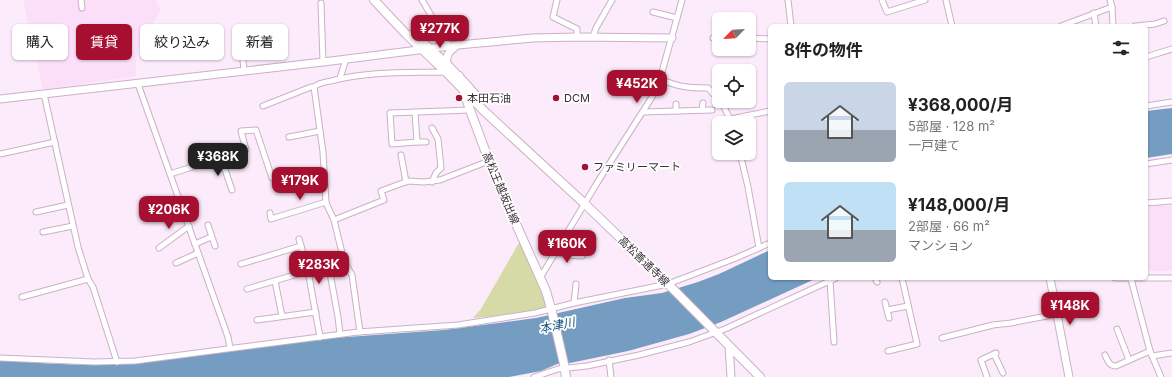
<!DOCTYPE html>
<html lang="ja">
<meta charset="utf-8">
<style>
body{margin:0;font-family:Inter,"Noto Sans JP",sans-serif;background:#f2f2f2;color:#222;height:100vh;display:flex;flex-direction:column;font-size:15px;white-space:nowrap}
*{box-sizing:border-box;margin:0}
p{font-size:13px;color:#767676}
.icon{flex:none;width:22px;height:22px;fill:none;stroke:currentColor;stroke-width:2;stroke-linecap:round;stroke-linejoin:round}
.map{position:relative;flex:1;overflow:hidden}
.drawer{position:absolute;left:768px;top:24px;width:380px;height:256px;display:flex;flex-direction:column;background:#fff;border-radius:6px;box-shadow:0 1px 3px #0004}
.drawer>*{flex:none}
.hud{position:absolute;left:12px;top:24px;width:380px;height:36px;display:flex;gap:8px}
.needle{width:26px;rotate:246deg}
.buttons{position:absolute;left:712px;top:12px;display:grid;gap:8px}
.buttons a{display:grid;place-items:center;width:44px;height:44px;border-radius:6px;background:#fff;box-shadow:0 1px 3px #0004;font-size:20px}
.price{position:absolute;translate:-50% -34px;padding:0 9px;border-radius:8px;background:#a70f30;color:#fff;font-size:13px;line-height:26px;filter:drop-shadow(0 1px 2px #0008)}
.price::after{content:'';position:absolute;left:50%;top:24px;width:12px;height:9px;margin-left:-6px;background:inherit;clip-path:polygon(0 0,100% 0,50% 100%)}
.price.current{background:#222;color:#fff}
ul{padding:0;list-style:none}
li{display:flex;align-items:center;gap:12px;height:100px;padding:0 16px}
li span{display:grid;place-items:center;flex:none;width:112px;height:80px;border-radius:6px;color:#555}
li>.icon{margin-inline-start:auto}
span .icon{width:48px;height:48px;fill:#fffc;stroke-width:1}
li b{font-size:17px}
h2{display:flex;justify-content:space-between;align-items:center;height:48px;padding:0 16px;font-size:17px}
.pill{padding:0 14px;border-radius:6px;background:#fff;box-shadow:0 1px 3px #0004;font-size:14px;line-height:36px}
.pill.current{background:#a70f30;color:#fff}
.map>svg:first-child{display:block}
.built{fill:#fbdff8}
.green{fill:#d5daa6}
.water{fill:#759cc1}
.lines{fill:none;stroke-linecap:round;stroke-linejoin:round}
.street-casing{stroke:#cbb0c8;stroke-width:7}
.secondary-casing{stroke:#cbb0c8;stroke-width:9}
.primary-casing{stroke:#cbb0c8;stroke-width:10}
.street{stroke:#fff;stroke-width:5}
.secondary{stroke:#fff;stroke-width:7}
.primary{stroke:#fff;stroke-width:8}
.poi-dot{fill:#a70f30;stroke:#fefefe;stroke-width:1.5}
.labels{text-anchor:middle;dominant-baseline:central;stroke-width:3.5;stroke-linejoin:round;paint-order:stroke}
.poi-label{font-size:11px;fill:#382e37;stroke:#fefefe;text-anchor:start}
.street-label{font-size:11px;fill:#382e37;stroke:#fefefe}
.water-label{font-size:12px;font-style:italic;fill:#0d4b7b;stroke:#fefefe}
</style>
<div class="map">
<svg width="1172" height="377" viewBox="0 0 1172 377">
<rect width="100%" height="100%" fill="#fcebfa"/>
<!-- built -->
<g class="built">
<path d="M 23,0 L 155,0 L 161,10 L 139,47 L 136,59 L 136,76 L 43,90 Z"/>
<path d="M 1158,206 L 1172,206 L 1172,271 L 1146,271 L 1146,207 Z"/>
</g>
<!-- green -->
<path class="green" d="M 520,241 L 539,282 L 547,309 L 525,313 L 473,318 L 481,309 Z"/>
<!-- water -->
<g class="water">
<path d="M 1172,108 L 1172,154 L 1146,158 L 1146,111 Z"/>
<path d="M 770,250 L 770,278 L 817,278 L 721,322 L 689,334 L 628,351 L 570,363 L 557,364 L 541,371 L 509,377 L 0,377 L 0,360 C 44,364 89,366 134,364 L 333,338 L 444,330 L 536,318 L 625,298 L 662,293 L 698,282 L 719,274 Z"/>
</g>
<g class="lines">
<!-- street casing -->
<g class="street-casing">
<g id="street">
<path d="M 81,0 L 82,8"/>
<path d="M 422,0 L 449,46"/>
<path d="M 557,0 L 553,17 L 577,29 L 577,37"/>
<path d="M 788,0 L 791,26"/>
<path d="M 882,0 L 887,12 L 925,0"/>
<path d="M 946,0 L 952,26"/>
<path d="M 1110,0 L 1112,7 L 1113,26"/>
<path d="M 321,3 L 323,62"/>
<path d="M 653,12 L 677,18"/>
<path d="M 1094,13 L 1096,26"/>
<path d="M 1061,26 L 1112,7"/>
<path d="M 1135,26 L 1155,24 L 1164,21"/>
<path d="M 240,28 L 244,71"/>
<path d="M 593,37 L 596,28 L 612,0"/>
<path d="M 713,38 L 719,38"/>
<path d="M 749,38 L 770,39"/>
<path d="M 1146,57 L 1172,49"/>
<path d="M 340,78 L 346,59"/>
<path d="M 660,79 C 678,87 689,88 708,88 L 719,100"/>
<path d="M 138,84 L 228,337 L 230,348"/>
<path d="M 44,94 L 78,247 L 88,279 L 93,287 L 117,362"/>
<path d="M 720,101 L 723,105 L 730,119 L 770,111"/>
<path d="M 263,106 L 311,87 L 314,87"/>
<path d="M 1146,106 L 1172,102"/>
<path d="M 702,110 L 703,103"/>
<path d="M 676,111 L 676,104"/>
<path d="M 415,112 L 417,142 L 392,144 L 390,113 L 470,110"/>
<path d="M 643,112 L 712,110"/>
<path d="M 289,137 L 320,131"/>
<path d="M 417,142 L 426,142"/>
<path d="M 740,153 L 748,187 L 759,248"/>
<path d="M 0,154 L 55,142"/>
<path d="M 401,155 L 406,182"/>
<path d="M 221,158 L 232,190"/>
<path d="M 1146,164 L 1172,160"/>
<path d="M 170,174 L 246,150 L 241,131 L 256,130 L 272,178"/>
<path d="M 432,182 L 436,173 L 441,168 L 438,139 L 432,128"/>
<path d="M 1146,203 L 1172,201"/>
<path d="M 36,212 L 68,205"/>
<path d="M 270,213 L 271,219 L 326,202"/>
<path d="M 334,220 L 384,200 L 381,191 L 408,181 L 424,182 L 440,180 L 489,161"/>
<path d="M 208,225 L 215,246"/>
<path d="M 43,232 L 73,226"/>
<path d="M 299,239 L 308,271 L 320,337"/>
<path d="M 195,244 L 211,237"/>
<path d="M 159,248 L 189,226"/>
<path d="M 556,252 L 567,255 L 582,256"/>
<path d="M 176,263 L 198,253"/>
<path d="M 241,264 L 301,246"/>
<path d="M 330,273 L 338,317 L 340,334"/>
<path d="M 540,278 L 597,183 L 652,97 L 660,79 L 682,0"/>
<path d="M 875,278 L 877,282"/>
<path d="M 1115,278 L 1172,278"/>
<path d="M 1131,279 L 1150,351 L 1161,377"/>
<path d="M 275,281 L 282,316"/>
<path d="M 830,281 L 834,342"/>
<path d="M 247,289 L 308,271"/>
<path d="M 22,297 L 88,279"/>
<path d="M 885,302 L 889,318"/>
<path d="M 574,303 L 576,284"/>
<path d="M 887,310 L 908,306"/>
<path d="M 257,320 L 316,312"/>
<path d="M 1117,329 L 1129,360"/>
<path d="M 360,332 L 352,275 L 344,261 L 334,220 L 326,203 L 323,152 L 314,87 C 318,83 325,82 331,81 C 368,71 408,73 446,72"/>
<path d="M 942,338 L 993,325 L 1011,323 L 1057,314"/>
<path d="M 888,351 L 917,344 L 902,278"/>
<path d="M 994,354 L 1003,373"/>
<path d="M 1105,355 C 1108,361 1109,366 1116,366 L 1150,351"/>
<path d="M 1152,356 L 1172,353"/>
<path d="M 0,358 L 94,362 L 135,361 L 358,332 L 458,325 L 535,313 L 574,303 L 668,284 L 736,258 L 770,243"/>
<path d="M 609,360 L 611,377"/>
<path d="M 534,377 L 558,369 L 587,366 L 639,355 L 689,342 L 725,329 L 836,278"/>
<path d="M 987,377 L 981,360 L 996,353"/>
</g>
</g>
<!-- secondary casing -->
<g class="secondary-casing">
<g id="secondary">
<path d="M 447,64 C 445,55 450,51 456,46"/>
<path d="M 0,99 L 323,62 L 458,45 L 533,38 L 577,37 L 672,38"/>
<path d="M 1050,278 L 1069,377"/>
<path d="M 729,346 L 731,377"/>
</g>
</g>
<!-- primary casing -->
<g class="primary-casing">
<g id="primary">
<path d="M 374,0 L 406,34 L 446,72 L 484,111 L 585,204 L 672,288 L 760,377"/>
<path d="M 413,34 C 437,54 459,75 479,99"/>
<path d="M 459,76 L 470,110 L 495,177 L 546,291 L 552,312 L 564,364 L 566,377"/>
</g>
</g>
<!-- street -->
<use href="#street" class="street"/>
<!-- secondary -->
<use href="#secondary" class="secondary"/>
<!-- primary -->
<use href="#primary" class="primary"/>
</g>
<!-- markers -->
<g class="poi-dot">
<circle cx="459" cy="98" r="4"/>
<circle cx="556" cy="98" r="4"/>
<circle cx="585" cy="167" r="4"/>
</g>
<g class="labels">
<!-- poi labels -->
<g class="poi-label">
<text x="467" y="98">本田石油</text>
<text x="564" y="98">DCM</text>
<text x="593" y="167">ファミリーマート</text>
</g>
<!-- street labels -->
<g class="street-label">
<text transform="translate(501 188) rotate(67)">高松王越坂出線</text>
<text transform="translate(644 261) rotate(44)">高松善通寺線</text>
</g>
<!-- water labels -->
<g class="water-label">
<text transform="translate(557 325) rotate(-12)">本津川</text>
</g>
</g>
</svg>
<div class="buttons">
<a><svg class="needle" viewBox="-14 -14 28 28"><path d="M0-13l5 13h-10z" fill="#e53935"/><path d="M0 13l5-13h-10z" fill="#767676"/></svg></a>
<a><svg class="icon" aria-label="locate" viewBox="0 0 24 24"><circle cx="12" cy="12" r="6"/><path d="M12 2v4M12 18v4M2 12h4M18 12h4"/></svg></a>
<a><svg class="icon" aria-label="layers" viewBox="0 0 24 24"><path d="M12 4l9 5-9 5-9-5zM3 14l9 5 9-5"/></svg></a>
</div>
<b class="price" style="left:440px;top:49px">¥277K</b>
<b class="price" style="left:637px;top:104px">¥452K</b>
<b class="price current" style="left:218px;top:177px">¥368K</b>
<b class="price" style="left:300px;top:201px">¥179K</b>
<b class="price" style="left:169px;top:230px">¥206K</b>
<b class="price" style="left:567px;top:264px">¥160K</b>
<b class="price" style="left:319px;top:285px">¥283K</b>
<b class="price" style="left:1070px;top:326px">¥148K</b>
<div class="hud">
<a class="pill">購入</a>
<a class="pill current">賃貸</a>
<a class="pill">絞り込み</a>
<a class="pill">新着</a>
</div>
<section class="drawer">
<h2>8件の物件<svg class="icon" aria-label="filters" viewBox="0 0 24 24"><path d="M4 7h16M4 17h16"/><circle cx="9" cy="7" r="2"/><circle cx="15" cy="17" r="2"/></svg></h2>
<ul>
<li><span style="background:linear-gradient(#c9d6e8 60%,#9aa5b1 0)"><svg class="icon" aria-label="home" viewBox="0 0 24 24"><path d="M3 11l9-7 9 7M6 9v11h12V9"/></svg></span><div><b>¥368,000/月</b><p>5部屋 · 128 m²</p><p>一戸建て</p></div></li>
<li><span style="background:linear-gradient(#bfe0f5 60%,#9aa5b1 0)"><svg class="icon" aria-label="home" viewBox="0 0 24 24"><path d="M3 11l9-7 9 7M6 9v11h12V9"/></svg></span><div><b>¥148,000/月</b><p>2部屋 · 66 m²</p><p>マンション</p></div></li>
</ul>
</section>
</div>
